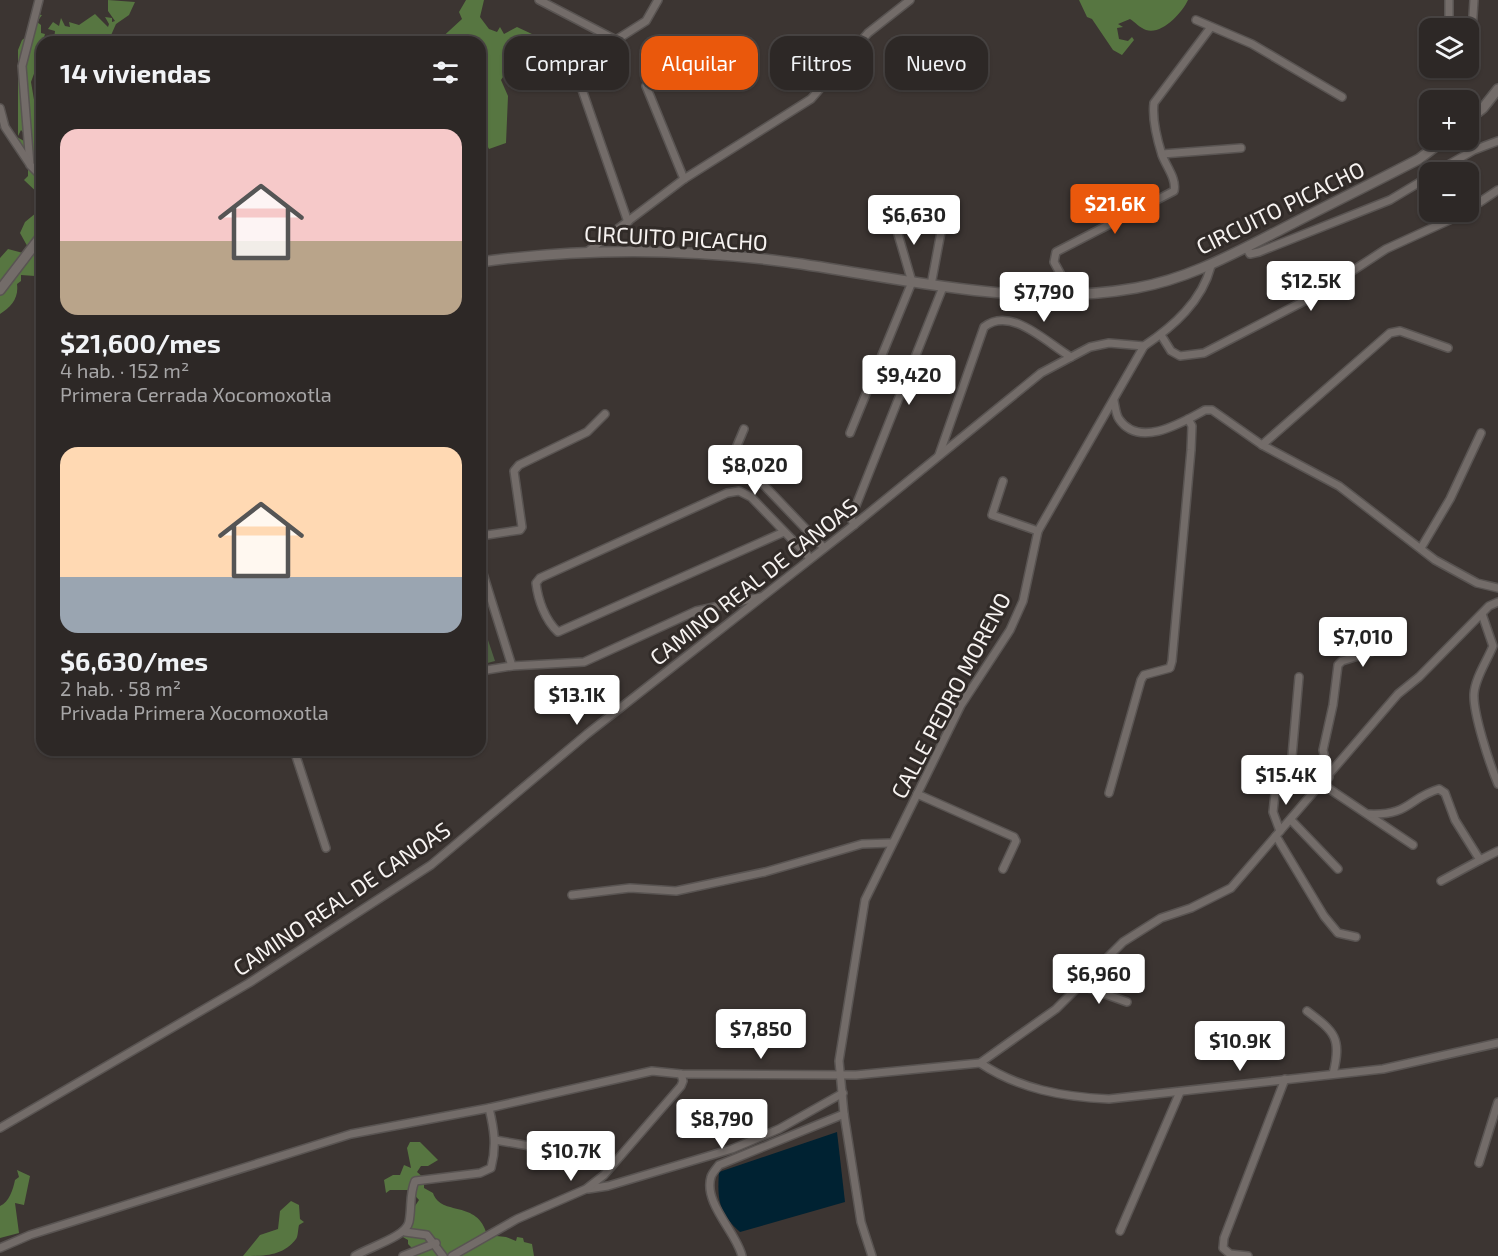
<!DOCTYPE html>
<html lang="es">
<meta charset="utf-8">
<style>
body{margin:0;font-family:"Exo 2",sans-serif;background:#35302e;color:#f1f3f6;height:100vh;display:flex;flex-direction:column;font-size:22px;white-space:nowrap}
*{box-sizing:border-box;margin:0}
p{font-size:20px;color:#a7a6a7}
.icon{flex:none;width:33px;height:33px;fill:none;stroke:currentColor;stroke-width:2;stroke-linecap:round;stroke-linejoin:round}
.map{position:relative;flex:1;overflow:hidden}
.drawer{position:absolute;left:36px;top:36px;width:450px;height:720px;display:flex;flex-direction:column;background:#2d2826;border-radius:18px;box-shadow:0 2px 4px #0004,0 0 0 2px #484443}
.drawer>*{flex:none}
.hud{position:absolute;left:504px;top:36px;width:570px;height:54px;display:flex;gap:12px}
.controls{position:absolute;left:1419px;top:18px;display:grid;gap:12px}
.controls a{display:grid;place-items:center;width:60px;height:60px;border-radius:12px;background:#2d2826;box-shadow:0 2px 4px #0004,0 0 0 2px #484443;font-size:30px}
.price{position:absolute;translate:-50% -51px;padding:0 14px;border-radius:6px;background:#fff;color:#222;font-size:20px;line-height:39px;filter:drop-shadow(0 2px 3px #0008)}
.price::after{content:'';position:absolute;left:50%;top:36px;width:18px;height:14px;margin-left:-9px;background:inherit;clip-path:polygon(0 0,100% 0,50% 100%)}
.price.current{background:#ea580c;color:#fff}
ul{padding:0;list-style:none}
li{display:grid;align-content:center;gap:12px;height:318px;padding:0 24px}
li span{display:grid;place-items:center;height:186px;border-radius:18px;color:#555}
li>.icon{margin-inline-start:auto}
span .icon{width:108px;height:108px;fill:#fffc;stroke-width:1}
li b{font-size:26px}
h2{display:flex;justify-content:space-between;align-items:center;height:72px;padding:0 24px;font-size:26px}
.tag{padding:0 21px;border-radius:18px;background:#2d2826;box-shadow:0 2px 4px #0004,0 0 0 2px #484443;font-size:21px;line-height:54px}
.tag.current{background:#ea580c;color:#fff}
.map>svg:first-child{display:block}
.green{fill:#4f6143}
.forest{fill:#577641}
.water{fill:#002232}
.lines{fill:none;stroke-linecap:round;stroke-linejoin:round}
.minor-casing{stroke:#595452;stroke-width:10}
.secondary-casing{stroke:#595452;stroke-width:12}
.minor{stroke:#736c69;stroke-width:7}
.secondary{stroke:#736c69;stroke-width:9}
.labels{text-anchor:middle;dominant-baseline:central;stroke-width:6;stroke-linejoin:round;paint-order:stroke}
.street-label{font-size:22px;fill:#f7f3f1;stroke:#312b28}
</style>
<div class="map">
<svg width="1498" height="1256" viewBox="0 0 1498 1256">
<rect width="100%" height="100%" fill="#3c3532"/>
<!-- green -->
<path class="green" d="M 480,616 L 495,661 L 480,665 Z"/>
<!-- forest -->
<g class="forest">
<path d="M 108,0 L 135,2 L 129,15 L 116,24 L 108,42 L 42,42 L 42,69 L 35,71 L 31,82 L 42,147 L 42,197 L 24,180 L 28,176 L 28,166 L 17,137 L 24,141 L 27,137 L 21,130 L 18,136 L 18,50 L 22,40 L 31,33 L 33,14 L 42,15 L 37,22 L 41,25 L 41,33 L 45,34 L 43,41 L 54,40 L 55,31 L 48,29 L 53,22 L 59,26 L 61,18 L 65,26 L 70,27 L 69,22 L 79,25 L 95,14 L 108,27 L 109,24 L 105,17 L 112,18 L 112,22 L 115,21 L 108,11 Z"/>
<path d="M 466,0 L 484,0 L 480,17 L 489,29 L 497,32 L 500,27 L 504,34 L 517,27 L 532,34 L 529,37 L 537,42 L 537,51 L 507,71 L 501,80 L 508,96 L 506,143 L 489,149 L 486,143 L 480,143 L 480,42 L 437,42 L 462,19 L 459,12 Z"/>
<path d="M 1079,0 L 1188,0 C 1182,13 1162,35 1146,30 C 1140,28 1135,22 1130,19 L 1118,24 L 1123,27 L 1117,28 L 1119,39 L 1128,41 L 1132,37 L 1134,40 L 1122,55 L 1113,50 L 1092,19 L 1087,17 Z"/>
<path d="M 42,208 L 42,273 L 35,276 L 21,275 L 21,281 L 17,284 C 19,298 11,307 0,314 L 0,258 L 8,249 L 23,253 L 30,251 L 20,233 L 25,222 Z"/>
<path d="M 410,1142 L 420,1142 L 438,1160 L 428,1166 L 421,1166 L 417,1172 L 424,1178 L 424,1188 L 433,1193 C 441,1217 478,1199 487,1235 L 506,1237 L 516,1241 L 517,1237 L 523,1238 L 524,1242 L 532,1244 L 534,1256 L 413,1256 L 415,1251 L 408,1244 L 408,1240 L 401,1236 L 410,1230 L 409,1215 L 419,1200 L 410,1190 L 390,1190 L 386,1193 L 384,1180 L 393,1175 L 400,1175 L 404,1165 L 411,1168 L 407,1148 Z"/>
<path d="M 17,1170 L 30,1176 L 24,1205 L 15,1203 L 19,1233 L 0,1238 L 0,1206 C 9,1202 13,1190 15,1180 L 19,1177 Z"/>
<path d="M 291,1201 L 299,1205 L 300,1219 L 304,1222 L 299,1225 C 298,1229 298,1237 296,1239 C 283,1256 265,1256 243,1256 L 260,1235 L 278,1229 L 280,1211 Z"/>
</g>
<!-- water -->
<path class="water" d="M 837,1132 L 845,1202 L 740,1232 C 719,1213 717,1200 719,1172 Z"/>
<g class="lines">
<!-- minor casing -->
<g class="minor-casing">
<g id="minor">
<path d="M 39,0 L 22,66 L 30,165 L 42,177"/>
<path d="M 539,0 L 616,40"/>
<path d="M 1449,0 L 1449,28"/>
<path d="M 1196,20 L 1252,44 L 1342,97"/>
<path d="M 1471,47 L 1474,0"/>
<path d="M 646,86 L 684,179"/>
<path d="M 0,108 L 5,127 L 29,163"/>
<path d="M 1162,154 L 1241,148"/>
<path d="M 1436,172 L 1474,150 L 1498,141"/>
<path d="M 1468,210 L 1498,190"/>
<path d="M 628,222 L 578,78 L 582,69 L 616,40 L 646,21 L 658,0"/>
<path d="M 1246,247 L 1250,254 L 1259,252 L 1390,200 L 1430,176"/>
<path d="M 587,252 L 684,179 L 811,99 L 868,33 L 910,0"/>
<path d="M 931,285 L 941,232"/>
<path d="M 1072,295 L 1054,262 L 1056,252 L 1174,191 C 1177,179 1166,166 1162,155 C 1157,139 1152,118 1154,103 L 1211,27"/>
<path d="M 1161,335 L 1171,351 L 1180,356 L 1204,353 L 1314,296 L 1386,249 L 1467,212"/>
<path d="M 1114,401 C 1115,406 1116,415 1119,419 C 1139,449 1183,422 1205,410 L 1212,410 L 1262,445 L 1339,486 L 1435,560 L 1477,583 L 1498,588"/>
<path d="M 744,429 L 736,448 L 737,457 L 824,548"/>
<path d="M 850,433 L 912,282 L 893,217"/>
<path d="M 1262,445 L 1390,333 L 1400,331 L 1448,348"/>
<path d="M 939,455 L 984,327 C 1011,305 1048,344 1071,357"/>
<path d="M 1003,481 L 992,515 L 1038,531"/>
<path d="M 854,525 L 851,518 L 943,287"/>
<path d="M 784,532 L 558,632 C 545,620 538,600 536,583 L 540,578 L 727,493 L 739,491 L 751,497 L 810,558"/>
<path d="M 480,536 L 520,530 L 522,527 L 514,471 L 519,465 L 587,432 L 605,414"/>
<path d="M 1421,548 L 1450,499 L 1481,433"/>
<path d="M 480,564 L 512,666"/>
<path d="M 1482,614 L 1493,646 C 1487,661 1475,678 1474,694 C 1473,714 1490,765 1498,784"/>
<path d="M 480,671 L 512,666 L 584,662 L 696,611 L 761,597"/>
<path d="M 294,750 L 326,848"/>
<path d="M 1329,777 L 1323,750 L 1333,705 L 1338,665 L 1342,661 L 1377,650"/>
<path d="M 1322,784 L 1413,845"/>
<path d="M 1109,793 L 1141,680 L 1144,675 L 1170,668 L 1172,661 L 1191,450 L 1192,426 L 1188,419"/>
<path d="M 917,794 L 1014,837 L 1016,841 L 1003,869"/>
<path d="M 1368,814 C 1410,816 1408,798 1439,789 L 1445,793 L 1455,820 L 1480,860 L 1498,851"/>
<path d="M 1291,820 L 1338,869"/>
<path d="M 1280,831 L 1273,812 L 1276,785 L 1290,779 L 1299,677"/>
<path d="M 1276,836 L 1324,916 L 1338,933 L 1356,937"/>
<path d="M 1441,881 L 1480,860"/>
<path d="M 572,895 L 630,888 L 676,891 L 765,872 L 862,844 L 891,843"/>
<path d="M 1080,985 L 1127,1002"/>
<path d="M 1307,1011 C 1335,1032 1342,1038 1333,1074"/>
<path d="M 980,1063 C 1019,1089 1063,1097 1109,1099 L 1383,1069 L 1498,1043"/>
<path d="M 0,1128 L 249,983 L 431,865 L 587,734 L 854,525 L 1041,373 L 1090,347 L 1109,343 L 1144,346"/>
<path d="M 495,1140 L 553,1150 L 592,1142 L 596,1144 L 600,1155"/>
<path d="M 1479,1163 L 1498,1102"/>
<path d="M 588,1189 L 608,1186 L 732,1149 L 779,1129 L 843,1093"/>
<path d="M 1120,1231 L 1180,1092"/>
<path d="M 405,1232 L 427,1235 L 443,1256"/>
<path d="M 0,1248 L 30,1235 L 351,1134 L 489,1108 L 652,1071 L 681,1074 L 856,1075 L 980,1063 L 1056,1009 L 1123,942 L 1161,918 L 1191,908 L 1231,888 L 1398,694 L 1419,677 L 1489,606 L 1498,602"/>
<path d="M 355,1256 C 369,1247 406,1237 409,1222 C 412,1207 409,1195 415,1181 L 480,1173 L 491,1168 C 497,1146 494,1129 489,1108"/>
<path d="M 403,1256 L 436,1243"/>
<path d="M 452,1256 L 517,1219 L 586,1189 L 604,1175 L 681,1086 L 683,1081 L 681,1074"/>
<path d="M 742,1256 C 737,1233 703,1203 711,1177 C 712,1173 717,1168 719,1165 L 844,1114"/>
<path d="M 872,1256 L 861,1222 L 844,1114 L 839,1061 L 865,900 L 961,705 L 1010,630 L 1023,601 L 1038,531 L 1144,346 C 1174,326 1202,301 1211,266"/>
<path d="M 1248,1256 L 1230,1254 L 1223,1248 L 1224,1238 L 1285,1079"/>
</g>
</g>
<!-- secondary casing -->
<g class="secondary-casing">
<g id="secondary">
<path d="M 1468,120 L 1483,108 L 1498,89"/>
<path d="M 480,262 C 581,248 685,248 787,262 C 903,278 1018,309 1136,288 C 1188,279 1233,254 1280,230 C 1326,206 1373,183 1419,159 L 1444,140"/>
<path d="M 0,290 L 42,235"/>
</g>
</g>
<!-- minor -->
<use href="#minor" class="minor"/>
<!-- secondary -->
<use href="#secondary" class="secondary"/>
</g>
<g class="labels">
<!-- street labels -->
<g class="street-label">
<text transform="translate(1280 207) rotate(-26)">CIRCUITO PICACHO</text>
<text transform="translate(676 237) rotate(3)">CIRCUITO PICACHO</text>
<text transform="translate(753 581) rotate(-38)">CAMINO REAL DE CANOAS</text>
<text transform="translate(950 695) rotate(-62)">CALLE PEDRO MORENO</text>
<text transform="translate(341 898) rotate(-34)">CAMINO REAL DE CANOAS</text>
</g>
</g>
</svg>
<div class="controls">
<a><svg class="icon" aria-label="layers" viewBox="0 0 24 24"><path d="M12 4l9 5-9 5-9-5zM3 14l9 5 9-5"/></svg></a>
<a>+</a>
<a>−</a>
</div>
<b class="price current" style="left:1115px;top:235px">$21.6K</b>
<b class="price" style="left:914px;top:246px">$6,630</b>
<b class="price" style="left:1311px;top:312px">$12.5K</b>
<b class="price" style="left:1044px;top:323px">$7,790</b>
<b class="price" style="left:909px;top:406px">$9,420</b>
<b class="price" style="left:755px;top:496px">$8,020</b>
<b class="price" style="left:1363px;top:668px">$7,010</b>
<b class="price" style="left:577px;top:726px">$13.1K</b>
<b class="price" style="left:1286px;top:806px">$15.4K</b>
<b class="price" style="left:1099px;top:1005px">$6,960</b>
<b class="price" style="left:761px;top:1060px">$7,850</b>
<b class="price" style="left:1240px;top:1072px">$10.9K</b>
<b class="price" style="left:722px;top:1150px">$8,790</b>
<b class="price" style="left:571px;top:1182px">$10.7K</b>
<div class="hud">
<a class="tag">Comprar</a>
<a class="tag current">Alquilar</a>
<a class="tag">Filtros</a>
<a class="tag">Nuevo</a>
</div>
<section class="drawer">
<h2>14 viviendas<svg class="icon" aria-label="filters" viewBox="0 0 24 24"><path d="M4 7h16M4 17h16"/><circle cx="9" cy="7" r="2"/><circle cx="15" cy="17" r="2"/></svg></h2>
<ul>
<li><span style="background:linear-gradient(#f6c9c9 60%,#b9a48a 0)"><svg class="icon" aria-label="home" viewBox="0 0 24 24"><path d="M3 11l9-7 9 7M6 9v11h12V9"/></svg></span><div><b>$21,600/mes</b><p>4 hab. · 152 m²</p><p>Primera Cerrada Xocomoxotla</p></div></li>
<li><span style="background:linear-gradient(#ffd9b3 70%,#9aa5b1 0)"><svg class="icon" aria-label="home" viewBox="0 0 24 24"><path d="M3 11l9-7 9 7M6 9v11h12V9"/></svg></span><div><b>$6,630/mes</b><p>2 hab. · 58 m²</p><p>Privada Primera Xocomoxotla</p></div></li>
</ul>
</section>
</div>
